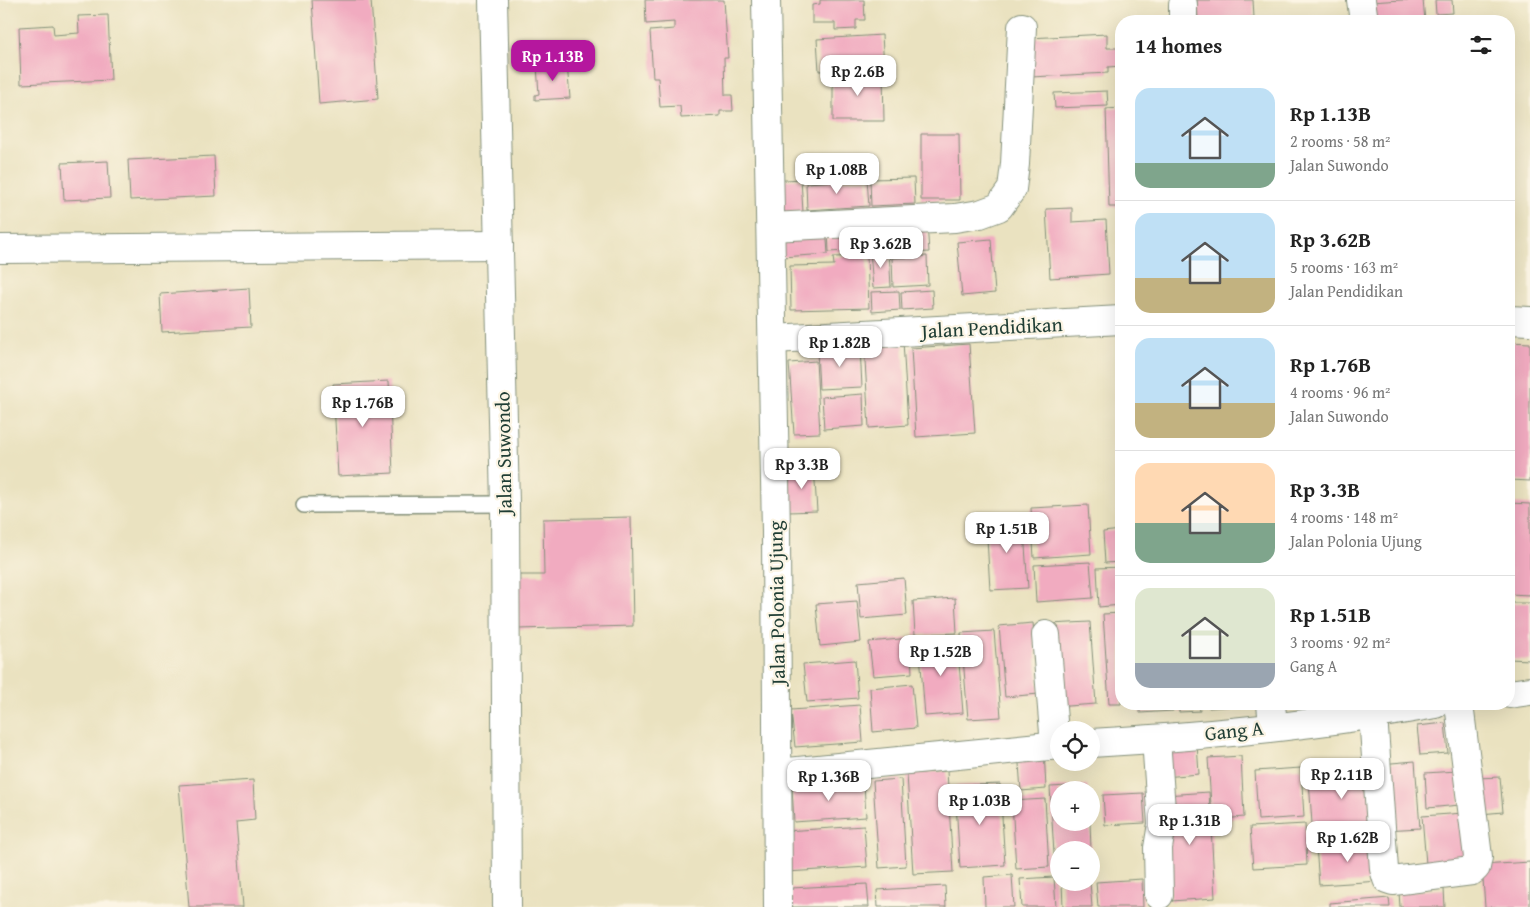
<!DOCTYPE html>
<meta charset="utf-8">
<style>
body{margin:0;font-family:"Gentium Book Plus",serif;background:#f6f6f6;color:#222;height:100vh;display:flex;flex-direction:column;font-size:19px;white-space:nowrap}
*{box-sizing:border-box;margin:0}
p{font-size:16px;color:#767676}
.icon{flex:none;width:28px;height:28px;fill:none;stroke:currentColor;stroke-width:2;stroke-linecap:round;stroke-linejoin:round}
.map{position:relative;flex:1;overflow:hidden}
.side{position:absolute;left:1115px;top:15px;width:400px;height:695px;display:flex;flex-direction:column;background:#fff;border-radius:20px;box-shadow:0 5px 20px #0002}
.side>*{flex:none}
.fabs{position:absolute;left:1050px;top:721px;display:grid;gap:10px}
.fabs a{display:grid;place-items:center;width:50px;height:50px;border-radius:50%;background:#fff;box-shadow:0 5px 20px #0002;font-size:25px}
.price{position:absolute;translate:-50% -42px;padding:0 11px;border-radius:10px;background:#fff;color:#222;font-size:16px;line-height:32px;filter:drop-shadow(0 1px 2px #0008)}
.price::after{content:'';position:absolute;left:50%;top:30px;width:15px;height:11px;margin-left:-8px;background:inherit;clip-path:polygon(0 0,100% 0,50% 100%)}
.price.active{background:#b5179e;color:#fff}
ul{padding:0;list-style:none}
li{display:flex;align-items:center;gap:15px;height:125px;padding:0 20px}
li+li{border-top:1px solid #e0e0e0}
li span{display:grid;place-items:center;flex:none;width:140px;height:100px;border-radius:15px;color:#555}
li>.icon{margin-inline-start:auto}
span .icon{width:60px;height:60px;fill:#fffc;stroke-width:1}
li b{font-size:21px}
h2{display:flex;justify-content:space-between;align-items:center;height:60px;padding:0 20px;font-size:21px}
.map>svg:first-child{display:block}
.building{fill:#f1abc0}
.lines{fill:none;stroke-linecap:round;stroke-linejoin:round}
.lane-casing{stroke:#84907a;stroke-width:18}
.street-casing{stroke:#84907a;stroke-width:30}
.lane{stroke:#fff;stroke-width:15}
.street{stroke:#fff;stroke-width:28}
.labels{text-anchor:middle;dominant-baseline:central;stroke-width:4.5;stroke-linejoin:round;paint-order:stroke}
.street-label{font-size:20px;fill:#1f3d34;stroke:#fcf5e5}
</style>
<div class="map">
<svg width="1530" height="907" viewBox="0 0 1530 907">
<rect width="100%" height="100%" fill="#fcf5e5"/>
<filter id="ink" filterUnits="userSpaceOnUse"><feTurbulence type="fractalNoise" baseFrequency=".02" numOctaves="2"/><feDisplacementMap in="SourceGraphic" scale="10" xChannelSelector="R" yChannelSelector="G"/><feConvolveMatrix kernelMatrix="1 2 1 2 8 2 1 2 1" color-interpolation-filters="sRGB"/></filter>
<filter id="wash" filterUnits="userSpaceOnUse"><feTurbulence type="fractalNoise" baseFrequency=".0096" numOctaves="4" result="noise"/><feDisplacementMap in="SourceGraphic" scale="20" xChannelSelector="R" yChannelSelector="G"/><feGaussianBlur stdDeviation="1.12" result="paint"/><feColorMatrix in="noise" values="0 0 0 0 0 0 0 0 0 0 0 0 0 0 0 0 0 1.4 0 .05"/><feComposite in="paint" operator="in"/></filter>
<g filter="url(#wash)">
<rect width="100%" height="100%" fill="#eae2c0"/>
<g id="blocks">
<!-- building -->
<g class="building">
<path d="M 312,0 L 371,0 L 378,99 L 319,104 Z"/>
<path d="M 645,0 L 724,0 L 728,58 L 724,58 L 725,95 L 732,95 L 733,111 L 720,111 L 720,116 L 681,118 L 680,106 L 660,107 L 658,78 L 653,78 L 650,31 L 674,29 L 674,22 L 646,24 Z"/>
<path d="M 820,0 L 864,0 L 865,20 L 856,20 L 856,29 L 835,30 L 835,23 L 812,23 L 812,5 L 820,4 Z"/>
<path d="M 1197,0 L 1253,0 L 1254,18 L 1198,21 Z"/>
<path d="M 1401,0 L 1423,0 L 1425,21 L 1373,21 L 1371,2 Z"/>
<path d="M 1435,0 L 1452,0 L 1453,13 L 1436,14 Z"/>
<path d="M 108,15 L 111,80 L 21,84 L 19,27 L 53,25 L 54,35 L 79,33 L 78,16 Z"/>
<path d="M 1107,34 L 1107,48 L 1121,48 L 1121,66 L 1108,67 L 1108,73 L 1031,77 L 1029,38 Z"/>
<path d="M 882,35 L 884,68 L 819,71 L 817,39 Z"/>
<path d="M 567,64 L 570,98 L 535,100 L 535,95 L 539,94 L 537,66 Z"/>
<path d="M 833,73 L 883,73 L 884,121 L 833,121 Z"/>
<path d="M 1107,91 L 1108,106 L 1055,108 L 1054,93 Z"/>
<path d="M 1121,108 L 1121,207 L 1109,207 L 1106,109 Z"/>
<path d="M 921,134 L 959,134 L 960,200 L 921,200 Z"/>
<path d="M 214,156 L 216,196 L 130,200 L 128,160 Z"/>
<path d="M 108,161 L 110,198 L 64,200 L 62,163 Z"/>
<path d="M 914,178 L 915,204 L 871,206 L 870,179 Z"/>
<path d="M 801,179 L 803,212 L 773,213 L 771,181 Z"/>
<path d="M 867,179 L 869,206 L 807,210 L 806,183 Z"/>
<path d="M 1072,208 L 1072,222 L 1106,220 L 1109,274 L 1050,278 L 1046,209 Z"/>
<path d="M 927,223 L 929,252 L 897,254 L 897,248 L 868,249 L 867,227 Z"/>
<path d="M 826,227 L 828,254 L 782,257 L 780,230 Z"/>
<path d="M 861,227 L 863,250 L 829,252 L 828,229 Z"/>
<path d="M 991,239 L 995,293 L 962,296 L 957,242 Z"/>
<path d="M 889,250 L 891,287 L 873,288 L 870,251 Z"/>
<path d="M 867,256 L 869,308 L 791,310 L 790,266 L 834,265 L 833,257 Z"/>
<path d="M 927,256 L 928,285 L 893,287 L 892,258 Z"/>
<path d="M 249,288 L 251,327 L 162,332 L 160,294 Z"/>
<path d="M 932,290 L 933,308 L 902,310 L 901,292 Z"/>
<path d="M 899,291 L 900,310 L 872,312 L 871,292 Z"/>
<path d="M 903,341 L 908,425 L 869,428 L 864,344 Z"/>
<path d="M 1509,342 L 1530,343 L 1530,481 L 1509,480 Z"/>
<path d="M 969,344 L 975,433 L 916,437 L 911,348 Z"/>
<path d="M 860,347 L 862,387 L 819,389 L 817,350 Z"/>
<path d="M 816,361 L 820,433 L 794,434 L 789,363 Z"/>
<path d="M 389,381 L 393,473 L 338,476 L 333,384 Z"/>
<path d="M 863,394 L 864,426 L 824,429 L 822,397 Z"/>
<path d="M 814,467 L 817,511 L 789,512 L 787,468 Z"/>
<path d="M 1509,503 L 1530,504 L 1530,595 L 1509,594 Z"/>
<path d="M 1088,505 L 1091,554 L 1034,558 L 1031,508 Z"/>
<path d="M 631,517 L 633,626 L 518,629 L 517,575 L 544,575 L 543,519 Z"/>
<path d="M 1023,518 L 1028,588 L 990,590 L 986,521 Z"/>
<path d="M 1121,530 L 1121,562 L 1105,563 L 1103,532 Z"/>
<path d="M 1090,562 L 1093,598 L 1036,602 L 1034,565 Z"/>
<path d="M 1121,567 L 1121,605 L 1099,607 L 1097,568 Z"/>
<path d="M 904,578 L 907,615 L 861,619 L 858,582 Z"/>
<path d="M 955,598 L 957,633 L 915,635 L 913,601 Z"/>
<path d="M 857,601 L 861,642 L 820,646 L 816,604 Z"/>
<path d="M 1509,603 L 1530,603 L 1530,660 L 1509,659 Z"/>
<path d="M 1121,613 L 1121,704 L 1109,704 L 1103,614 Z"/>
<path d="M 1090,622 L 1096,704 L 1054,707 L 1049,624 Z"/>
<path d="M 1033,623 L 1039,694 L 1005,697 L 999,626 Z"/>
<path d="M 994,631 L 1001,717 L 968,719 L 961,633 Z"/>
<path d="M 910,638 L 912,673 L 873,676 L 869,642 Z"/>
<path d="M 957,638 L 963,713 L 925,716 L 919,641 Z"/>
<path d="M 855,660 L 858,698 L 807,702 L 803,664 Z"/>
<path d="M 912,684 L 916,728 L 873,732 L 870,688 Z"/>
<path d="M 1140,704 L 1173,704 L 1173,711 L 1140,713 Z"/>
<path d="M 1178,704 L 1199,704 L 1200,711 L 1179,712 Z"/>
<path d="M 1208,704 L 1250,704 L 1250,705 L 1209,708 Z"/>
<path d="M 860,705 L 863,742 L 795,747 L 791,710 Z"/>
<path d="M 1445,723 L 1448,753 L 1420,755 L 1417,726 Z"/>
<path d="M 1197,744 L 1199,774 L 1164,777 L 1162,746 Z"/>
<path d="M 1044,749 L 1046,789 L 1021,791 L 1018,750 Z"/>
<path d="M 1241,756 L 1244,817 L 1212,820 L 1208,758 Z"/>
<path d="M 1415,761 L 1420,828 L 1385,830 L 1380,764 Z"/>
<path d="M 1370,762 L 1375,834 L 1313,838 L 1308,766 Z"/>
<path d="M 1301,768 L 1304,817 L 1258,820 L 1255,771 Z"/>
<path d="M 947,771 L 953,872 L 913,874 L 907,774 Z"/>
<path d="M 1457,771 L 1460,805 L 1427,808 L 1425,773 Z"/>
<path d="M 1500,777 L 1503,812 L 1480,814 L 1477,778 Z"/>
<path d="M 901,779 L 906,866 L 879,868 L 873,781 Z"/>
<path d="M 253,780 L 255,820 L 236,822 L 243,907 L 189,907 L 179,785 Z"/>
<path d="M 864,783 L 866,817 L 794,822 L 792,787 Z"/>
<path d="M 1000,784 L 1005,865 L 960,868 L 955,786 Z"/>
<path d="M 1087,785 L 1088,790 L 1059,790 L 1059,822 L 1090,822 L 1091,850 L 1059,850 L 1059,871 L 1055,871 L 1050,787 Z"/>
<path d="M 1209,792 L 1215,898 L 1171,901 L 1165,795 Z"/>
<path d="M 1143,793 L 1145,823 L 1105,825 L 1103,795 Z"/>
<path d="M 1045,799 L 1049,867 L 1016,869 L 1012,801 Z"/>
<path d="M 1464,813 L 1468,861 L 1426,864 L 1422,816 Z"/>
<path d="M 1305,824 L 1307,865 L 1253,868 L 1250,827 Z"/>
<path d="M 864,826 L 867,867 L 787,872 L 785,831 Z"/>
<path d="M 1378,842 L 1380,881 L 1319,885 L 1316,846 Z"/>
<path d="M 1530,862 L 1530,907 L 1485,907 L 1482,865 Z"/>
<path d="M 1012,875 L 1014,907 L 985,907 L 984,877 Z"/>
<path d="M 1054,877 L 1056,907 L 1022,907 L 1020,879 Z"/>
<path d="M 1142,879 L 1143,907 L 1098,907 L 1096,882 Z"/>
<path d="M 1062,882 L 1090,882 L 1092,907 L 1063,907 Z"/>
<path d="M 867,884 L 869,907 L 792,907 L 791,888 Z"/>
<path d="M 945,886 L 946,907 L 878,907 L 877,890 Z"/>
<path d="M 1444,889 L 1445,907 L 1400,907 L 1399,892 Z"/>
<path d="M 1389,898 L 1390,907 L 1330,907 L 1330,903 Z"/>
</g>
</g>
</g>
<g filter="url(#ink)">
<use href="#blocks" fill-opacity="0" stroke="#84907a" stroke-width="1"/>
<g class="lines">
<!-- lane casing -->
<g class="lane-casing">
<path id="lane" d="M 304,505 L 505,504"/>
</g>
<!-- street casing -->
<g class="street-casing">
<g id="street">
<path d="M 493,0 L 505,504 L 507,907"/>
<path d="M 766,0 L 776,532 L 778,907"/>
<path d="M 1361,0 L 1364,21"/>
<path d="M 1183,5 L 1183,21"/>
<path d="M 771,227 L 955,218 L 980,214 L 999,207 L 1012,189 L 1015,164 L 1022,27"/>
<path d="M 0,249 L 499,245"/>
<path d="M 1509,320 L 1530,321"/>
<path d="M 773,339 L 1121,320"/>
<path d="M 1046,635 L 1055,745"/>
<path d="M 1509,694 L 1530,691"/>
<path d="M 1271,704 L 1273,726"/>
<path d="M 1373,715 L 1384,869 L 1387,879 L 1393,881 L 1472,871 L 1476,867 L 1478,857 L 1459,704"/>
<path d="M 1156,739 L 1162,824 L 1158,848 L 1159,895"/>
<path d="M 1091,743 C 1206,736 1322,725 1435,704"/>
<path d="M 778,773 L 1059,745"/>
</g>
</g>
<!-- lane -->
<use href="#lane" class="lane"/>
<!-- street -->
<use href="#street" class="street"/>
</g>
</g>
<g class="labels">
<!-- street labels -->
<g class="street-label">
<text transform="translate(992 327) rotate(-3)">Jalan Pendidikan</text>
<text transform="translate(503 453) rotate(-91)">Jalan Suwondo</text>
<text transform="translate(776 603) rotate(-91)">Jalan Polonia Ujung</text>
<text transform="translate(1234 730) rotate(-6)">Gang A</text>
</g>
</g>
</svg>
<div class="fabs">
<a><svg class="icon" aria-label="locate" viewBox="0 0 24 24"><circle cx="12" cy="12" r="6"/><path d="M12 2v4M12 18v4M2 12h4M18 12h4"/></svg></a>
<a>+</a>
<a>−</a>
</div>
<b class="price active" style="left:553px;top:82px">Rp 1.13B</b>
<b class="price" style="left:858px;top:97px">Rp 2.6B</b>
<b class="price" style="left:837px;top:195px">Rp 1.08B</b>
<b class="price" style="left:881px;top:269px">Rp 3.62B</b>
<b class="price" style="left:840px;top:368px">Rp 1.82B</b>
<b class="price" style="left:363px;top:428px">Rp 1.76B</b>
<b class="price" style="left:802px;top:490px">Rp 3.3B</b>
<b class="price" style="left:1007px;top:554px">Rp 1.51B</b>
<b class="price" style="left:941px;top:677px">Rp 1.52B</b>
<b class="price" style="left:1342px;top:800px">Rp 2.11B</b>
<b class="price" style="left:829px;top:802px">Rp 1.36B</b>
<b class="price" style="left:980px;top:826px">Rp 1.03B</b>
<b class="price" style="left:1190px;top:846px">Rp 1.31B</b>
<b class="price" style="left:1348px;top:863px">Rp 1.62B</b>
<section class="side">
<h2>14 homes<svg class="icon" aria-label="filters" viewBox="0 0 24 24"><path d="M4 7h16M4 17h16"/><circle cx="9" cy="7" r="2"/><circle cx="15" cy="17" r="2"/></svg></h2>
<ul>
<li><span style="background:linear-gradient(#bfe0f5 75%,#7fa58c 0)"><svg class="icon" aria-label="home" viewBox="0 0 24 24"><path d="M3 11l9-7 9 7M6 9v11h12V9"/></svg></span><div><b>Rp 1.13B</b><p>2 rooms · 58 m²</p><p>Jalan Suwondo</p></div></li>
<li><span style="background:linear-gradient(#bfe0f5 65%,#c2b280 0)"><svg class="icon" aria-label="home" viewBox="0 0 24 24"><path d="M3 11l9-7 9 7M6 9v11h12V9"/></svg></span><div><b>Rp 3.62B</b><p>5 rooms · 163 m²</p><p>Jalan Pendidikan</p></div></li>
<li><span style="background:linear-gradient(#bfe0f5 65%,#c2b280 0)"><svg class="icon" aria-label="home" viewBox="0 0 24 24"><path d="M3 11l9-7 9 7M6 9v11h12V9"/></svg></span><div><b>Rp 1.76B</b><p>4 rooms · 96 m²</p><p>Jalan Suwondo</p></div></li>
<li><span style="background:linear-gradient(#ffd9b3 60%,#7fa58c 0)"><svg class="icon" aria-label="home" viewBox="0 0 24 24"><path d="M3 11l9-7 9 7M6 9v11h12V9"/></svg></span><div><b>Rp 3.3B</b><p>4 rooms · 148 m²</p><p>Jalan Polonia Ujung</p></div></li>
<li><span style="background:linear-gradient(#dfe7d0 75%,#9aa5b1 0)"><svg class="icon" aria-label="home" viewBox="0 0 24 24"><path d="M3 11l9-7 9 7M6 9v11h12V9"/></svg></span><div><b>Rp 1.51B</b><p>3 rooms · 92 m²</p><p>Gang A</p></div></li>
</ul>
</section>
</div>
